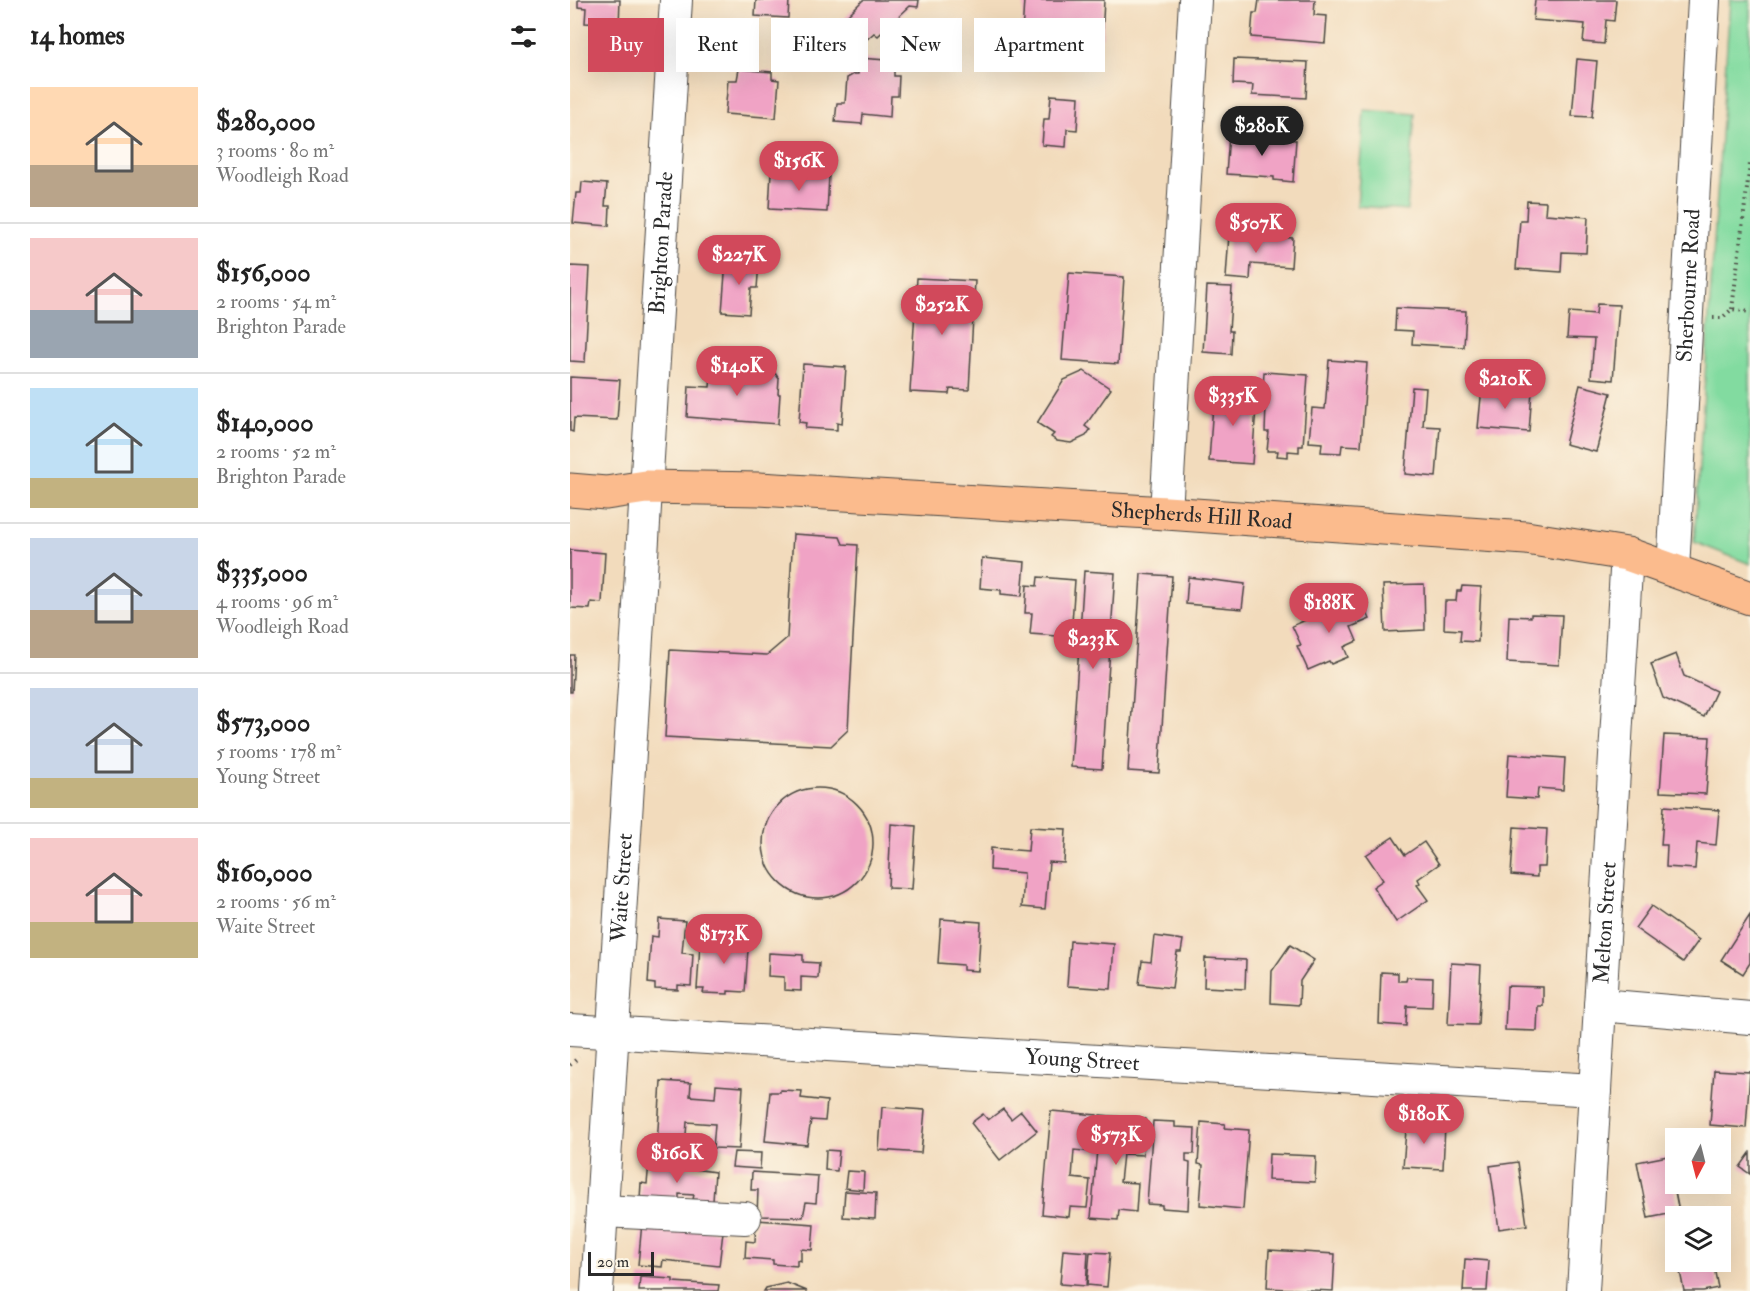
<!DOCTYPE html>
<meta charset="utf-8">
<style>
body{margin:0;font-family:"IM FELL Double Pica",serif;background:#f2f2f2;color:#222;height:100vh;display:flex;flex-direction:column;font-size:22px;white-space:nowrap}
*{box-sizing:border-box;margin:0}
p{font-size:20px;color:#767676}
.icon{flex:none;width:33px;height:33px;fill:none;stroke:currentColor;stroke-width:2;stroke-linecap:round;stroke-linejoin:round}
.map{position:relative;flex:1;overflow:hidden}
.side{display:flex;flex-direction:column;background:#fff;width:570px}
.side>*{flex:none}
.hud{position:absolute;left:18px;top:18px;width:570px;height:54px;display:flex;gap:12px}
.needle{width:39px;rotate:187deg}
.controls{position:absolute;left:1095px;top:1128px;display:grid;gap:12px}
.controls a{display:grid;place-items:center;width:66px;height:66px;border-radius:0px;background:#fff;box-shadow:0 6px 24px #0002;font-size:30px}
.scale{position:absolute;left:18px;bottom:15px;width:66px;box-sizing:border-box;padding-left:6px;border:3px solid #2b2b2b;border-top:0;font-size:16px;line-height:21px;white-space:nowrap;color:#2b2b2b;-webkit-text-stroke:4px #fcf5e5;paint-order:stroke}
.price{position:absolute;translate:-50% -51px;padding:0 14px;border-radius:21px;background:#d1495b;color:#fff;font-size:20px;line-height:39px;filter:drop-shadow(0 2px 3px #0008)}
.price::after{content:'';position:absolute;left:50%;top:36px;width:18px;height:14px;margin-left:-9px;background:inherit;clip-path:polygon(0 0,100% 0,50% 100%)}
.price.selected{background:#222;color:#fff}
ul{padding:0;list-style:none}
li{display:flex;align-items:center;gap:18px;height:150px;padding:0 30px}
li+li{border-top:2px solid #e0e0e0}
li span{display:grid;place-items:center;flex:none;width:168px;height:120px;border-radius:0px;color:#555}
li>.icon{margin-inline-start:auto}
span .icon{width:72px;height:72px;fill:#fffc;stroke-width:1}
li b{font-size:26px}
h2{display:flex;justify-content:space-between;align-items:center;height:72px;padding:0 30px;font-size:26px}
.tag{padding:0 21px;border-radius:0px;background:#fff;box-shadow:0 6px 24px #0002;font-size:21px;line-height:54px}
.tag.selected{background:#d1495b;color:#fff}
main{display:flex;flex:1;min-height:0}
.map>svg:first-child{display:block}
.garden{fill:#82dba0;stroke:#568366;stroke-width:1.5}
.building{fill:#f0a3c5}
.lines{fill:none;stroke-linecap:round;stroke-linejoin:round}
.minor-casing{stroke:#494541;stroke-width:34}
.major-casing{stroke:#494541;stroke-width:35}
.path{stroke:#494541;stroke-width:4;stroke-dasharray:1.5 4.5;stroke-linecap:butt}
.minor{stroke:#fff;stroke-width:32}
.major{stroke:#fbbb8d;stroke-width:33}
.labels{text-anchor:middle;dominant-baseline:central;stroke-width:4.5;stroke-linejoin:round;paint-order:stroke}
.street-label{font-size:22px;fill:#2b2b2b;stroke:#fcf5e5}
</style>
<main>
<section class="side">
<h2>14 homes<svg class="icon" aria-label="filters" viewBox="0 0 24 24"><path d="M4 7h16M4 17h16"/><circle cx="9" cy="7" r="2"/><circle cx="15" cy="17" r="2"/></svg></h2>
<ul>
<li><span style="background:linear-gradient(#ffd9b3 65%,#b9a48a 0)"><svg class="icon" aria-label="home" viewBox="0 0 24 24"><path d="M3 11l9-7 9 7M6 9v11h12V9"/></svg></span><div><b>$280,000</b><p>3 rooms · 80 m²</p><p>Woodleigh Road</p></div></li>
<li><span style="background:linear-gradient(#f6c9c9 60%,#9aa5b1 0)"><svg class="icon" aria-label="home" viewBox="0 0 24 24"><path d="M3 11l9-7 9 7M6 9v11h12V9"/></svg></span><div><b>$156,000</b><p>2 rooms · 54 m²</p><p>Brighton Parade</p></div></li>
<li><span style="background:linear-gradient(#bfe0f5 75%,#c2b280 0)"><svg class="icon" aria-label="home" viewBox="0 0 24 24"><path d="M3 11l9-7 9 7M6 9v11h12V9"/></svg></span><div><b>$140,000</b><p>2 rooms · 52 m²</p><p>Brighton Parade</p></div></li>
<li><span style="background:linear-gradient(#c9d6e8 60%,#b9a48a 0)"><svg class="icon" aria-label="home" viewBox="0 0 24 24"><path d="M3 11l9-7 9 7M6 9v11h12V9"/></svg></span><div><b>$335,000</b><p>4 rooms · 96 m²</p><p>Woodleigh Road</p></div></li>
<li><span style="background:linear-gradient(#c9d6e8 75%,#c2b280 0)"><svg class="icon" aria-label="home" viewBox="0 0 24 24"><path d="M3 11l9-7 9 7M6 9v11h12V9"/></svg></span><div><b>$573,000</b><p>5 rooms · 178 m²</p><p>Young Street</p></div></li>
<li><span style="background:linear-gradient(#f6c9c9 70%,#c2b280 0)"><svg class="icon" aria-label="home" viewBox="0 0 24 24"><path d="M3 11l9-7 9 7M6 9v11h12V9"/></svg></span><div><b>$160,000</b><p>2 rooms · 56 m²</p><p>Waite Street</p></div></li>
</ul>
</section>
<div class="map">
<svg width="1180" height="1291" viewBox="0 0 1180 1291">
<rect width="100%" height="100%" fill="#fcf5e5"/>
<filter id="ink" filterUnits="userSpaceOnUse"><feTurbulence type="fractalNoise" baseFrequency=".0167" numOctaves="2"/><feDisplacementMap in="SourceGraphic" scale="12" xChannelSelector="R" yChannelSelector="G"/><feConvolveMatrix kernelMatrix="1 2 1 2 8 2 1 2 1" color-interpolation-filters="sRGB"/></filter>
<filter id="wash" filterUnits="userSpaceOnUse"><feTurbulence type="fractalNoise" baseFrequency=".008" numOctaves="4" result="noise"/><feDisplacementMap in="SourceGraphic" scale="24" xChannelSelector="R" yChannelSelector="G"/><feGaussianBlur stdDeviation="1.35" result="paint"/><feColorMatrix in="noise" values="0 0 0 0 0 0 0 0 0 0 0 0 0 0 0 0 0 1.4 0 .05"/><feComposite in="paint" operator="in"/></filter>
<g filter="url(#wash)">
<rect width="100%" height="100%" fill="#f2dbbc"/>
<!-- garden -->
<g class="garden">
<path d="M 1160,0 L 1180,0 L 1180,564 L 1124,542 Z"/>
<path d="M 794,110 L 845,114 L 837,210 L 787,206 Z"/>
</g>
<g id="blocks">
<!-- building -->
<g class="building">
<path d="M 8,0 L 50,0 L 49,25 L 15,23 L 16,8 L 8,7 Z"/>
<path d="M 186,0 L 219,0 L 218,18 L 185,16 Z"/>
<path d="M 293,0 L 349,0 L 348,7 L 340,6 L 308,36 L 304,33 L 295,41 L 274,19 Z"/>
<path d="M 454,0 L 534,0 L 532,38 L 452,34 Z"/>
<path d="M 689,0 L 745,0 L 744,15 L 757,16 L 755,43 L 681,37 L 683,13 L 687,13 Z"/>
<path d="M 965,0 L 1046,0 L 1044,21 L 1036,20 L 1034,44 L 1013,42 L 1015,24 L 963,20 Z"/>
<path d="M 289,58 L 316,60 L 316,66 L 324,67 L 324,76 L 329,76 L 328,96 L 321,96 L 320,117 L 293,114 L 292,124 L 265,122 L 267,103 L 275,103 L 277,78 L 284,74 L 288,74 Z"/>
<path d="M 664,59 L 738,62 L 736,98 L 682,95 L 683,85 L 663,84 Z"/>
<path d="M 1007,59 L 1027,61 L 1022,117 L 1002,116 Z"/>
<path d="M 169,69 L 202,72 L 202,79 L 209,80 L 206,118 L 155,114 L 158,80 L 167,80 Z"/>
<path d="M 481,95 L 509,97 L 507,130 L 497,129 L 496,147 L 472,145 L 474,119 L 479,119 Z"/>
<path d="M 659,135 L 726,140 L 723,182 L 704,180 L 704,177 L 656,174 Z"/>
<path d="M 201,172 L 259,175 L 257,212 L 199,209 Z"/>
<path d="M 12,182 L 37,184 L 35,206 L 40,206 L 39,226 L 3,223 L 6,193 L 11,193 Z"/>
<path d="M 957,201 L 976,202 L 975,214 L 1018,217 L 1016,253 L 992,252 L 991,272 L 946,269 L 950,220 L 956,220 Z"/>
<path d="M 659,234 L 723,238 L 721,267 L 681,264 L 680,280 L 656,278 Z"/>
<path d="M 156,261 L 189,263 L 187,288 L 181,288 L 179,314 L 152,312 Z"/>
<path d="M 0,266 L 20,267 L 15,362 L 0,361 Z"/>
<path d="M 499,273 L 554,277 L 548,364 L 492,360 Z"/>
<path d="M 347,278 L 405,281 L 399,390 L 380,389 L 379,394 L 340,392 Z"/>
<path d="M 637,286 L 662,287 L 659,331 L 662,331 L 661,354 L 633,352 Z"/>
<path d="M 1027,304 L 1049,305 L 1043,380 L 1021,378 L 1024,339 L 997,338 L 999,312 L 1026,314 Z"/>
<path d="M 826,308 L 896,311 L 894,347 L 842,344 L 843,331 L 825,330 Z"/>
<path d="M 759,360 L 797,363 L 791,446 L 772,445 L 771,453 L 751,452 L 752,443 L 739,442 L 742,408 L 755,409 Z"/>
<path d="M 233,364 L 276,367 L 272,424 L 267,423 L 267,430 L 235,428 L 236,423 L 229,422 Z"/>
<path d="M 142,366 L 188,370 L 188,372 L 205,373 L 209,379 L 208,394 L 210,394 L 208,424 L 117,417 L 119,386 L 140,387 Z"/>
<path d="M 514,371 L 541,389 L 515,426 L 520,430 L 516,436 L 501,443 L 487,441 L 481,437 L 484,434 L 467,423 L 494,380 Z"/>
<path d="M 694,372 L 738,375 L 733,446 L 729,446 L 729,452 L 718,451 L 718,457 L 707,456 L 708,451 L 697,451 L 699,432 L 695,432 L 696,405 L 692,405 Z"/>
<path d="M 0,377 L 50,380 L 47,420 L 4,418 L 3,432 L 0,431 Z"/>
<path d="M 1010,385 L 1041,393 L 1026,452 L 995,444 Z"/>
<path d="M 842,387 L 856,388 L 853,426 L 870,427 L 866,477 L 835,474 Z"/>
<path d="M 912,387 L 962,391 L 959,432 L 908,428 Z"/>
<path d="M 644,390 L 687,393 L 682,464 L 639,461 Z"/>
<path d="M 223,534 L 270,537 L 273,544 L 288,545 L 278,730 L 261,746 L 95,737 L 100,650 L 197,655 L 217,638 Z"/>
<path d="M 0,550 L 35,553 L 32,603 L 21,602 L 20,609 L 0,608 Z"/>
<path d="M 412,558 L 455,562 L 452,596 L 431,594 L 431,590 L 410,588 Z"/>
<path d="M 514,571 L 545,573 L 532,769 L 501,767 Z"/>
<path d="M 571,574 L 602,576 L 589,773 L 558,771 Z"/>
<path d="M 468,577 L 505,580 L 501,637 L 460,634 L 462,613 L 455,613 L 457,585 L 467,586 Z"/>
<path d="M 618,577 L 675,584 L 672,609 L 616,604 Z"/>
<path d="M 854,584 L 855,630 L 815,632 L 813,585 Z"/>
<path d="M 892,586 L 911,587 L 908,642 L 890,641 L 891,630 L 874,629 L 875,601 L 886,601 L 887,591 L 891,591 Z"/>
<path d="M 791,599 L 800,619 L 781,627 L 787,641 L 774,647 L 778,657 L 761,664 L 759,661 L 738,670 L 727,646 L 731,645 L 722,626 L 773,604 L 774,607 Z"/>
<path d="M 961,614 L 992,615 L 989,665 L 937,662 L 939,616 L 961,617 Z"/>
<path d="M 1106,654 L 1114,676 L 1146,691 L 1134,717 L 1093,698 L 1081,664 Z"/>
<path d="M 0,655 L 4,655 L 2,692 L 0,692 Z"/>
<path d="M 1094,735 L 1140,737 L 1136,794 L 1090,792 Z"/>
<path d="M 939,754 L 995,758 L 993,790 L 968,788 L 967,799 L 936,797 Z"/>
<circle cx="248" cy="843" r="55"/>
<path d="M 1094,806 L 1149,810 L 1146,845 L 1127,843 L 1125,869 L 1096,867 L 1097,845 L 1091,845 Z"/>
<path d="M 321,824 L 346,826 L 342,889 L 318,888 Z"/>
<path d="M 460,827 L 496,829 L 494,863 L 479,862 L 475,909 L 452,907 L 454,873 L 420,870 L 421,848 L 458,851 Z"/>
<path d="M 944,827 L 977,829 L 975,867 L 967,867 L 967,877 L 941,875 Z"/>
<path d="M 823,837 L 835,855 L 854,842 L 869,864 L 848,879 L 850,883 L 847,885 L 858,900 L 826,922 L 803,887 L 813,880 L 796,855 Z"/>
<path d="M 1081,906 L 1129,940 L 1113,962 L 1065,928 Z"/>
<path d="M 1180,915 L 1180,963 L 1173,974 L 1151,960 Z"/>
<path d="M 89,919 L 115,921 L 112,953 L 123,954 L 121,986 L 108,985 L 108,990 L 85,989 L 85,984 L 78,983 L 81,936 L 88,937 Z"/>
<path d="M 371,919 L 411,922 L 408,971 L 393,970 L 393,965 L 368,963 Z"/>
<path d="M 147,932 L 179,935 L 175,992 L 158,991 L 158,994 L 133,993 L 134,989 L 127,989 L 130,945 L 146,946 Z"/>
<path d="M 584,936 L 613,940 L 611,952 L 607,952 L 602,988 L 569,984 L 572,961 L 581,962 Z"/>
<path d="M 500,941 L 544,944 L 541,989 L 497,986 Z"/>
<path d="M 720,945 L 744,960 L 730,981 L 729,1005 L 701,1003 L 702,971 Z"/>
<path d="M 199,953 L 233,955 L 233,962 L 249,963 L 248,978 L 231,977 L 231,991 L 214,990 L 214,977 L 198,976 Z"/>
<path d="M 635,958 L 676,960 L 675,989 L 634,987 Z"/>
<path d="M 881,963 L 911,965 L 908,1025 L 878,1024 Z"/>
<path d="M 811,972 L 828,973 L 828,981 L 836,981 L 837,977 L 863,978 L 862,1007 L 837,1006 L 836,1026 L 809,1024 Z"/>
<path d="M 937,986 L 973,987 L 973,1006 L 968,1006 L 967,1031 L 935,1030 Z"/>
<path d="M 1144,1070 L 1180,1072 L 1176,1128 L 1140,1125 Z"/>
<path d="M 91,1081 L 121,1083 L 120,1096 L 145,1098 L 146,1085 L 173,1087 L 169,1149 L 143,1148 L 145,1124 L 117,1122 L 115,1147 L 87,1145 Z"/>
<path d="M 210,1090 L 232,1091 L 231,1098 L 257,1101 L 255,1121 L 241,1120 L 237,1145 L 195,1141 L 200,1092 L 210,1092 Z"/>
<path d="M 312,1107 L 355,1110 L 351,1153 L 309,1150 Z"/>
<path d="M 433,1109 L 441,1119 L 451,1111 L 467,1131 L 430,1160 L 401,1123 L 413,1114 L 418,1120 Z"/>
<path d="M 481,1111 L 527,1115 L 524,1152 L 504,1150 L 502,1178 L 520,1180 L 517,1208 L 500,1207 L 499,1217 L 472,1214 Z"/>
<path d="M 530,1115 L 576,1119 L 573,1155 L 553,1154 L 550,1182 L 568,1183 L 566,1212 L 549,1210 L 548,1220 L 521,1218 Z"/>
<path d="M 837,1118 L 858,1119 L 858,1125 L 875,1126 L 873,1169 L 833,1167 Z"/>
<path d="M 583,1121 L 605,1122 L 605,1127 L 625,1128 L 624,1154 L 616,1154 L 616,1162 L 620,1163 L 618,1210 L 592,1208 L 592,1205 L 577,1204 Z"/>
<path d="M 631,1122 L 655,1124 L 654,1128 L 679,1130 L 673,1209 L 630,1205 L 633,1165 L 628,1164 Z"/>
<path d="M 256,1150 L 269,1151 L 267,1171 L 255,1170 Z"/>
<path d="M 164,1152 L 191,1153 L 190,1169 L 162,1167 Z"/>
<path d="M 1180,1153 L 1180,1174 L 1170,1167 Z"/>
<path d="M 699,1154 L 746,1156 L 745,1182 L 698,1180 Z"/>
<path d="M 1098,1156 L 1109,1212 L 1078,1218 L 1067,1162 Z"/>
<path d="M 948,1162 L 957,1225 L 929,1229 L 920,1166 Z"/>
<path d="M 79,1163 L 145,1172 L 143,1201 L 123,1199 L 124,1195 L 109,1194 L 109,1202 L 70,1199 L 71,1183 L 77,1184 Z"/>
<path d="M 277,1171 L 294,1172 L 293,1190 L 275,1188 Z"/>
<path d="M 182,1172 L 248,1176 L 246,1203 L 236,1202 L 233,1217 L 187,1216 L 188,1190 L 181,1190 Z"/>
<path d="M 275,1191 L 306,1193 L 305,1219 L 273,1217 Z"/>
<path d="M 186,1220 L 244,1224 L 242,1250 L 231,1249 L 231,1261 L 227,1260 L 227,1266 L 203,1264 L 203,1260 L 175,1258 L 176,1241 L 185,1242 Z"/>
<path d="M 72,1223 L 153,1232 L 149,1266 L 93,1260 L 92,1267 L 68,1265 Z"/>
<path d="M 493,1250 L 518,1252 L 516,1286 L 490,1284 Z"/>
<path d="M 699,1250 L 765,1254 L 763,1291 L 697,1288 Z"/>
<path d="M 520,1252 L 540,1253 L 537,1287 L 517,1285 Z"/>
<path d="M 895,1259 L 919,1261 L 917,1291 L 893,1291 Z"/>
<path d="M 1108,1262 L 1143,1262 L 1148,1288 L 1133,1291 L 1114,1291 Z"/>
<path d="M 70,1277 L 103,1279 L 103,1282 L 149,1285 L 148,1291 L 69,1291 Z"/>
<path d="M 217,1283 L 237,1291 L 194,1291 L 196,1288 Z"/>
</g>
</g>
</g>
<g filter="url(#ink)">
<use href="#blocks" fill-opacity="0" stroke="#494541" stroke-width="1.5"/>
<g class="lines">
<!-- minor casing -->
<g class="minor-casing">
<g id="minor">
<path d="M 596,513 L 625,0"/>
<path id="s1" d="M 1103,570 L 1134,0"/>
<path d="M 1030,1005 L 1180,1018"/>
<path id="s2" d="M 0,1030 L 1025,1090"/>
<path d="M 32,1211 L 175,1218"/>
<path id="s3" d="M 27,1291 L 106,0"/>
<path id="s4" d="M 1013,1291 L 1057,554"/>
</g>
</g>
<!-- major casing -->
<g class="major-casing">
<g id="major">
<path id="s5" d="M 0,490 L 36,493 L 76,487 L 189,489 L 596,513 L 956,538 L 1057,554 L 1180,598"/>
</g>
</g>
<!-- path -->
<g class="path">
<path d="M 1162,309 L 1180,164"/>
<path d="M 1143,318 L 1152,318 L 1162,309 L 1180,312"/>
<path d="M 0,1065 L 9,1057"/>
</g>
<!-- minor -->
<use href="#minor" class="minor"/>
<!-- major -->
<use href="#major" class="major"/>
</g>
</g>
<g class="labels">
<!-- street labels -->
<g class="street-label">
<text stroke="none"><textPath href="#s3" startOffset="1050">Brighton Parade</textPath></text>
<text stroke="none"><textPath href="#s1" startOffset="285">Sherbourne Road</textPath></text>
<text stroke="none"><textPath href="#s5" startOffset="633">Shepherds Hill Road</textPath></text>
<text stroke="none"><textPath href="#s3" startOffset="404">Waite Street</textPath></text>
<text stroke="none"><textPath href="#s4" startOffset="369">Melton Street</textPath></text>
<text stroke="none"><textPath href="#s2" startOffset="513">Young Street</textPath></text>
</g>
</g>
</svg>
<div class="controls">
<a><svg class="needle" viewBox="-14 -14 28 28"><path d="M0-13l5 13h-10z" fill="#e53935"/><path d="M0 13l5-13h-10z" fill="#767676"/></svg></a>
<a><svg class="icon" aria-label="layers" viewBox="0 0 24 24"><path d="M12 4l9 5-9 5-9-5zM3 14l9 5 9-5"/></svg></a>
</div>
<div class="scale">20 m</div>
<b class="price selected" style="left:692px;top:157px">$280K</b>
<b class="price" style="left:229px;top:192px">$156K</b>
<b class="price" style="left:686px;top:254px">$507K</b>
<b class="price" style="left:169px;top:286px">$227K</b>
<b class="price" style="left:372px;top:336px">$252K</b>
<b class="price" style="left:167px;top:397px">$140K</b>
<b class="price" style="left:935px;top:410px">$210K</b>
<b class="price" style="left:663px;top:427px">$335K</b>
<b class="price" style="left:759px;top:634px">$188K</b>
<b class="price" style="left:523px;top:670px">$233K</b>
<b class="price" style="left:154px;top:965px">$173K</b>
<b class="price" style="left:854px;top:1145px">$180K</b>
<b class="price" style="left:546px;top:1166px">$573K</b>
<b class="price" style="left:107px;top:1184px">$160K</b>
<div class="hud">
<a class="tag selected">Buy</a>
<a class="tag">Rent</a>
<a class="tag">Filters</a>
<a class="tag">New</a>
<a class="tag">Apartment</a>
</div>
</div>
</main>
